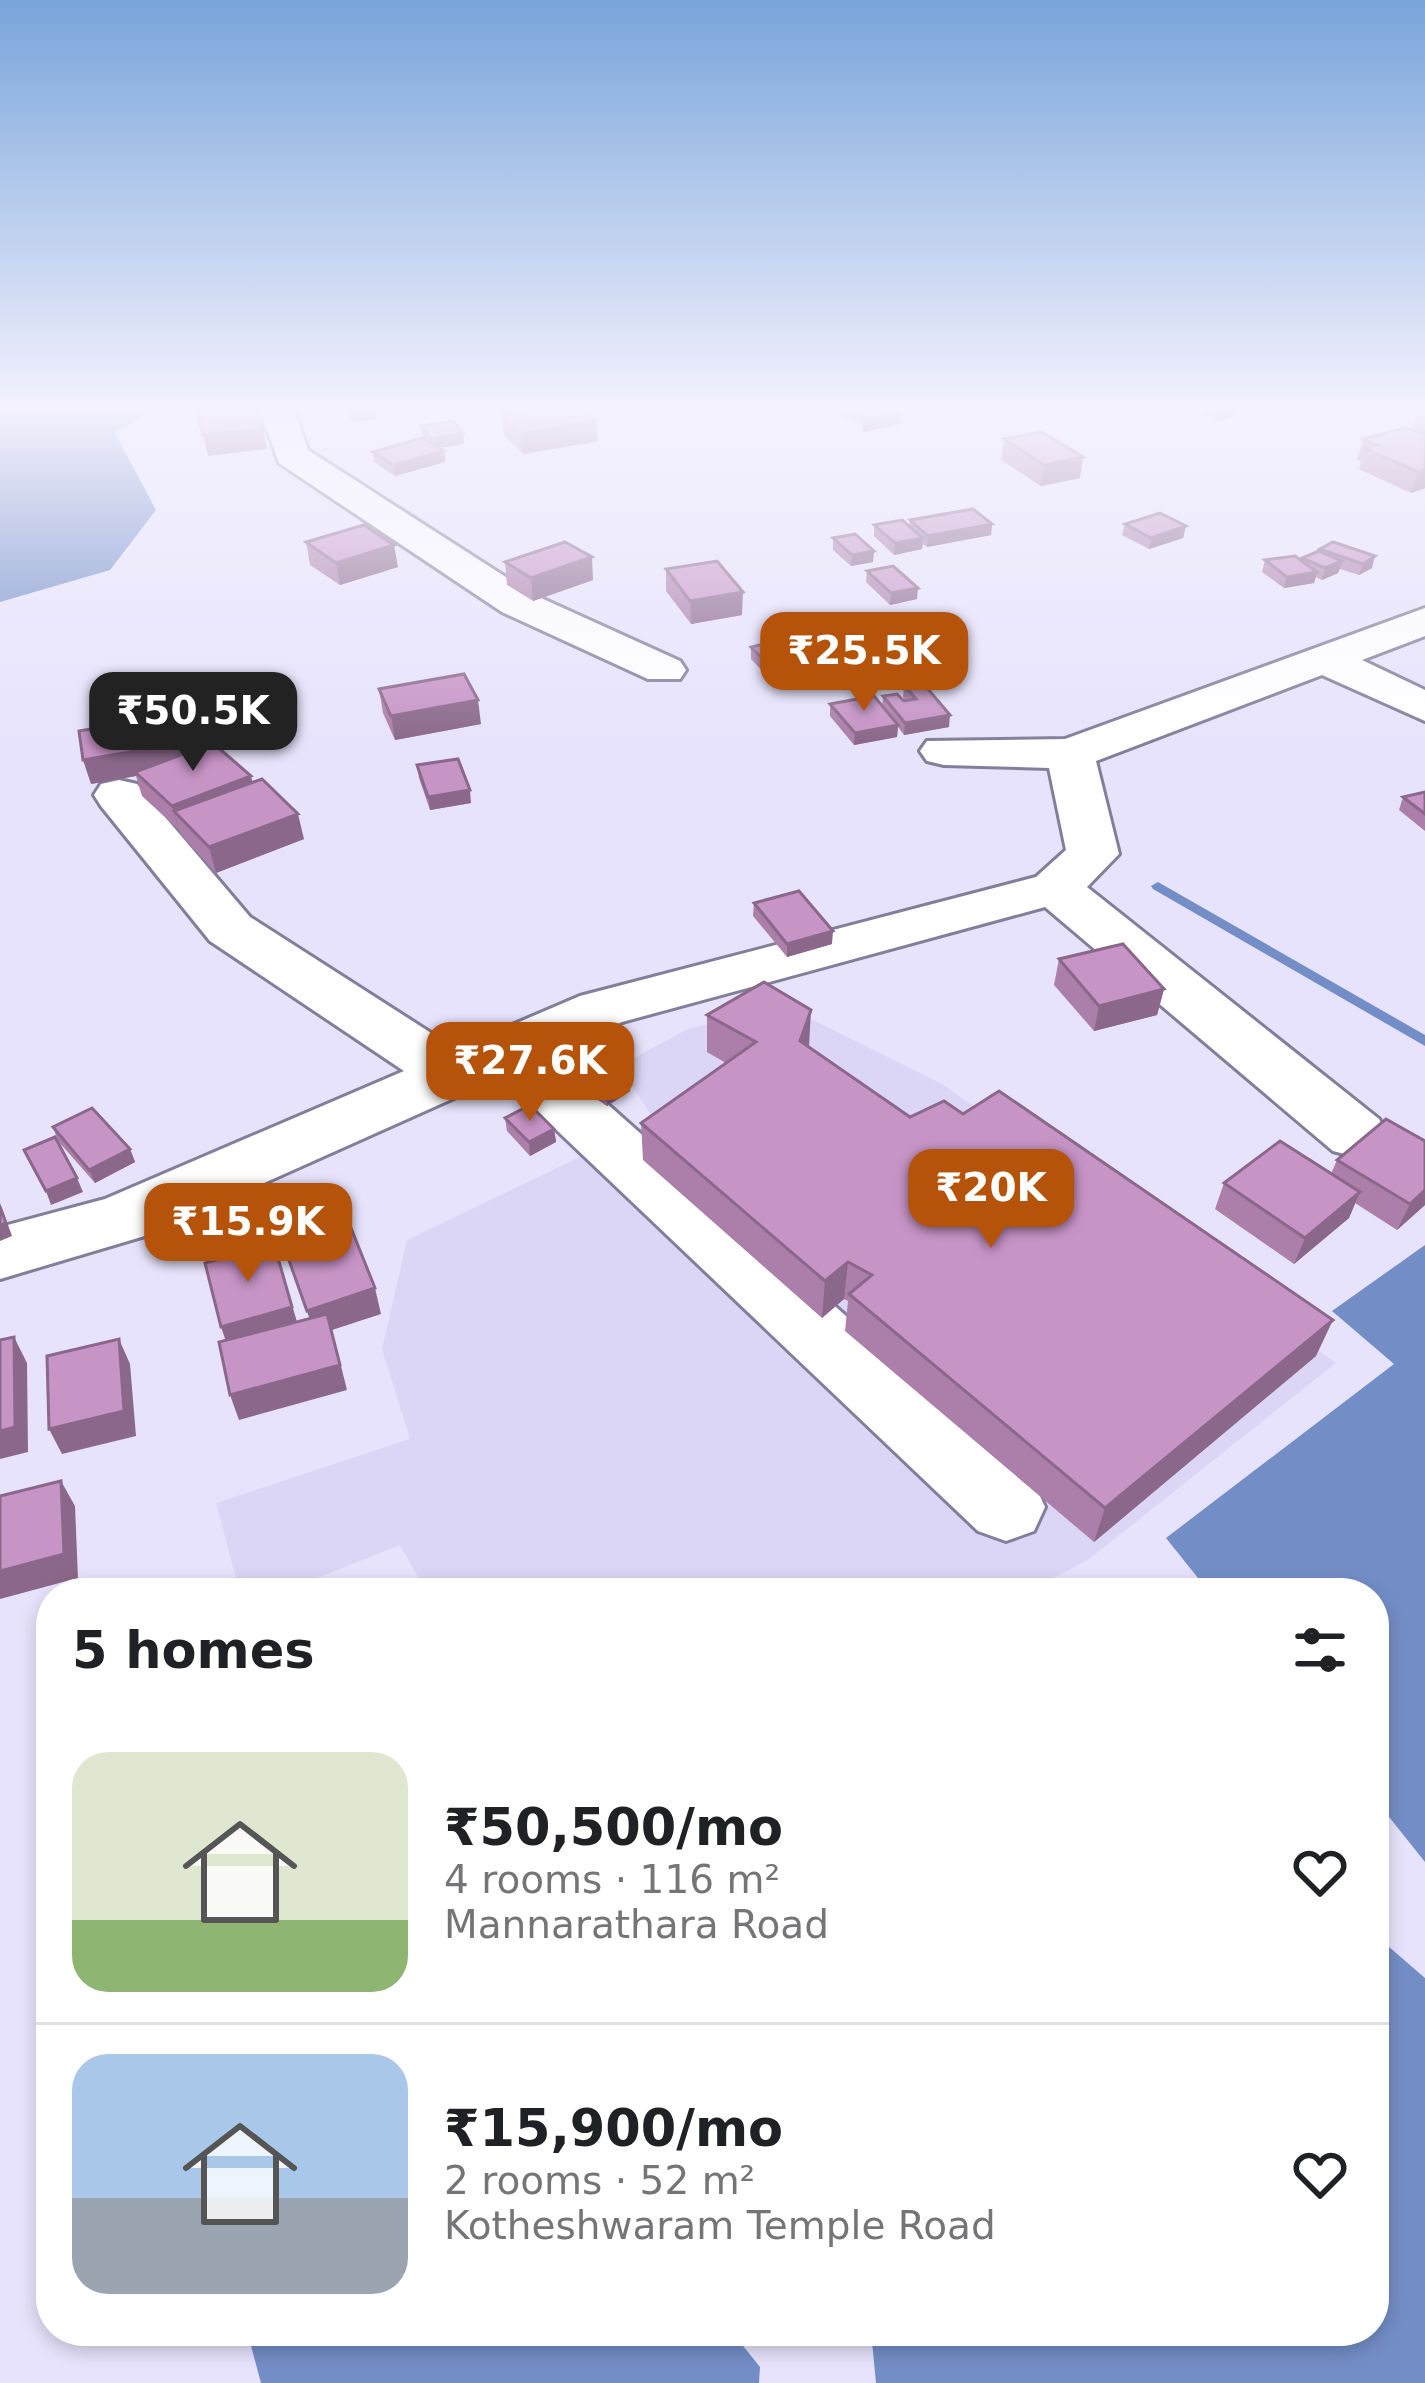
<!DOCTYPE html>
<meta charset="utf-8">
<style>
body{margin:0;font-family:"DejaVu Sans",sans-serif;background:#f6f6f6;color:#202124;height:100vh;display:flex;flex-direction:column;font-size:45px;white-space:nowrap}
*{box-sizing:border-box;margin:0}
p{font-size:39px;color:#757577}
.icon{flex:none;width:66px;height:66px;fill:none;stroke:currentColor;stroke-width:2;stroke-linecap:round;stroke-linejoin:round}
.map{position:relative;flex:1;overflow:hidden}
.drawer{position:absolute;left:36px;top:1578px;width:1353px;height:768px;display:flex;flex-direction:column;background:#fff;border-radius:48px;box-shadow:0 6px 18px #0003}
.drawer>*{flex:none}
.price{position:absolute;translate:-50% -102px;padding:0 27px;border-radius:24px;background:#b45309;color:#fff;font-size:39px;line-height:78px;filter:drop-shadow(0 3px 6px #0008)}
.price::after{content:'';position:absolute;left:50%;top:72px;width:36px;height:27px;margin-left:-18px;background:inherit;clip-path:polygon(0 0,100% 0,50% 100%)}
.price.current{background:#222;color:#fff}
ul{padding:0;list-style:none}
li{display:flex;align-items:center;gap:36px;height:300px;padding:0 36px}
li+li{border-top:3px solid #e0e0e0}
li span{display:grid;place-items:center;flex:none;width:336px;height:240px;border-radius:36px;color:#555}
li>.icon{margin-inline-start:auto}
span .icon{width:144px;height:144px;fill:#fffc;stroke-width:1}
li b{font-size:51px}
h2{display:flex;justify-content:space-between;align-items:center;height:144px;padding:0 36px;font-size:51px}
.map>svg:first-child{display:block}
.built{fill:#dbd6f5}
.water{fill:#738ec7}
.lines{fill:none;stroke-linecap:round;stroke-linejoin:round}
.stream{fill:#738ec7;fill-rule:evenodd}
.street-casing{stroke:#837e9a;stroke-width:6}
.street{fill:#fff;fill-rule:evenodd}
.wall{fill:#ab7faa}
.shaded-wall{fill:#8b688b}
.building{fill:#c794c6;stroke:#8b688b;stroke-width:3}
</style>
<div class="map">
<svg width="1425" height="2383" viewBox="0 0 1425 2383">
<rect width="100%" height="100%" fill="#e7e3fc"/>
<!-- built -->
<path class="built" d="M 783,1005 L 942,1084 L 1336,1363 L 1089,1559 L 1026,1593 L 427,1593 L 400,1545 L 280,1593 L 240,1593 L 216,1503 L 410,1439 L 382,1349 L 407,1240 L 655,1121 L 619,1066 L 688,1029 Z"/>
<!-- water -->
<g class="water">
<path d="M 0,410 L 154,410 L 115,433 L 156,510 L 110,570 L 0,602 Z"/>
<path d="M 1425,1245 L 1425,1862 L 1374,1798 L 1374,1593 L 1210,1593 L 1166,1538 L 1394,1364 L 1332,1311 Z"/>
<path d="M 1374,1934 L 1425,1978 L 1425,2383 L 876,2383 L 871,2331 L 1374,2331 Z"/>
<path d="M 247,2331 L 731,2331 L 760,2367 L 759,2383 L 261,2383 Z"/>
</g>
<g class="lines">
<!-- stream -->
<path class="stream" d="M 1158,882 L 1425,1035 L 1425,1046 L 1153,889 L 1151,886 Z"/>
<!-- street casing -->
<g class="street-casing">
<g id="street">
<path d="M 260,410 L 294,410 L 308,450 L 532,594 L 680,661 L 686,670 L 680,679 L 648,679 L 502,612 L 279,463 Z"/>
<path d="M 1425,608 L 1425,636 L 1362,660 L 1425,690 L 1425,721 L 1322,675 L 1096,761 L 1119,854 L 1087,887 L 1379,1119 L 1388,1135 L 1379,1151 L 1356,1157 L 1333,1151 L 1045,907 L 622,1022 L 551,1054 L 1034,1483 L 1045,1507 L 1034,1531 L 1006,1541 L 978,1531 L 501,1077 L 148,1235 L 0,1279 L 0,1227 L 105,1199 L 404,1071 L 210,941 L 101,806 L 94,795 L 101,784 L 119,780 L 137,784 L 250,917 L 456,1049 L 580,996 L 1036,877 L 1066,850 L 1049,768 L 944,765 L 927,761 L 920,751 L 927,741 L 1065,739 Z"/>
</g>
</g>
<!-- street -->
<use href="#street" class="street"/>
</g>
<!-- wall -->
<g class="wall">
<path d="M 839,410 L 895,410 L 901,414 L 901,424 L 863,432 L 861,424 L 839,415 Z"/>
<path d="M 1204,410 L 1236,410 L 1234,417 L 1218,421 L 1203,414 Z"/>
<path d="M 1425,414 L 1425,488 L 1411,493 L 1359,469 L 1361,462 L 1357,460 L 1363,439 L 1412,430 L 1416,416 Z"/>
<path d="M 502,415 L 598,441 L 523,454 L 504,435 Z"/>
<path d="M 421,426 L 464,444 L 439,448 L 444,451 L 445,462 L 395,476 L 374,462 L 373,452 L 425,440 L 422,436 Z"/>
<path d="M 1004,439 L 1080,478 L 1041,486 L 1001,460 Z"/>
<path d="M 910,520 L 992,524 L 991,535 L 927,547 L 923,544 L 922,549 L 894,555 L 874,536 L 874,525 L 909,526 Z"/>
<path d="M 1125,524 L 1186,526 L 1183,538 L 1149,549 L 1122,535 Z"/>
<path d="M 833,538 L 873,562 L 851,566 L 833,550 Z"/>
<path d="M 306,542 L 398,567 L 340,585 L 310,565 Z"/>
<path d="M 1320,549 L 1372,568 L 1359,575 L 1340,569 L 1338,573 L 1322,580 L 1316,577 L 1314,583 L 1284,588 L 1262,572 L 1265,560 L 1301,560 L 1302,558 L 1320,552 Z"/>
<path d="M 505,562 L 593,580 L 533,601 L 507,585 Z"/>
<path d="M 666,569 L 742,615 L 691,624 L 666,591 Z"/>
<path d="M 867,571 L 917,599 L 890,605 L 866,582 Z"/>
<path d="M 751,647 L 824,677 L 778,687 L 751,659 Z"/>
<path d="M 904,685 L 949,727 L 904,735 L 898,727 L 897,737 L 854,745 L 830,716 L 830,704 L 882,706 L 883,696 L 905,700 L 903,697 Z"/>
<path d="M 379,689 L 481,724 L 395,740 L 383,713 Z"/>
<path d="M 190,752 L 252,783 L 304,839 L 216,873 L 181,835 L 180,831 L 142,796 L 136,776 L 91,784 Z"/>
<path d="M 417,765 L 471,803 L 430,810 L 419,778 Z"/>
<path d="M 1425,792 L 1425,831 L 1399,810 L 1403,797 Z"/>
<path d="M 754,903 L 832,944 L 787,957 L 753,916 Z"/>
<path d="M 1059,959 L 1164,989 L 1157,1015 L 1094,1031 L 1054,985 Z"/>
<path d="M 707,1015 L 910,1117 L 1316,1356 L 1094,1542 L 845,1331 L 848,1301 L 844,1299 L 822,1318 L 643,1160 L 641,1123 L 726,1063 L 707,1052 Z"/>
<path d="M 569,1069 L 630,1091 L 607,1106 L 570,1082 Z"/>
<path d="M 505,1118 L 554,1129 L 556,1142 L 530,1156 L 507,1131 Z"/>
<path d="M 53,1127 L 130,1149 L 135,1162 L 95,1183 L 58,1141 Z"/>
<path d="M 1425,1141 L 1425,1205 L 1397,1230 L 1355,1203 L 1349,1218 L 1294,1264 L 1215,1209 L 1224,1183 L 1331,1174 L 1337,1160 Z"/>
</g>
<!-- shaded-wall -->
<g class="shaded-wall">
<path d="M 375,410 L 376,419 L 351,422 L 349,411 Z"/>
<path d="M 1220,410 L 1236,410 L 1234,417 L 1218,421 Z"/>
<path d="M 901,414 L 901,424 L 863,432 L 864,421 Z"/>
<path d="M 596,420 L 598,441 L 523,454 L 522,434 Z"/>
<path d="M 263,429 L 267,449 L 208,456 L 203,435 Z"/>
<path d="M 463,433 L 464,444 L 432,449 L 431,439 Z"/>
<path d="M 444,451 L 445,462 L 395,476 L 394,465 Z"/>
<path d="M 1083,457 L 1080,478 L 1041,486 L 1044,465 Z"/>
<path d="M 1425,469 L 1425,488 L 1411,493 L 1418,472 Z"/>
<path d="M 992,524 L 991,535 L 927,547 L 928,536 Z"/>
<path d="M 1186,526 L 1183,538 L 1149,549 L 1151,538 Z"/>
<path d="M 923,538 L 922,549 L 894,555 L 895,543 Z"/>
<path d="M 394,545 L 398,567 L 340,585 L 336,563 Z"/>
<path d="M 874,551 L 873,562 L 851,566 L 852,555 Z"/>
<path d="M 1375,556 L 1372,568 L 1359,575 L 1363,564 Z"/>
<path d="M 592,557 L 593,580 L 533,601 L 531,578 Z"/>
<path d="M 1342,561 L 1338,573 L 1322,580 L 1325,568 Z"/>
<path d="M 1317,572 L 1314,583 L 1284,588 L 1287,577 Z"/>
<path d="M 918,588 L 917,599 L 890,605 L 891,593 Z"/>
<path d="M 743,592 L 742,615 L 691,624 L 690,601 Z"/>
<path d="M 824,665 L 824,677 L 778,687 L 778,675 Z"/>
<path d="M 478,700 L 481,724 L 395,740 L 391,716 Z"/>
<path d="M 181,714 L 194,766 L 135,772 L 136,776 L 91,784 L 83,760 Z"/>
<path d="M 950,715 L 949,727 L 904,735 L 905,723 Z"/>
<path d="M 898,725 L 897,737 L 854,745 L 855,733 Z"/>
<path d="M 251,776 L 257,801 L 174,811 L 179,831 L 172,806 Z"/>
<path d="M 470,790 L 471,803 L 430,810 L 428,797 Z"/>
<path d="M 298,814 L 304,839 L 216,873 L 209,847 Z"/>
<path d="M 833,931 L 832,944 L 787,957 L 787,944 Z"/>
<path d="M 1164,989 L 1157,1015 L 1094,1031 L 1099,1006 Z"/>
<path d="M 811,1010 L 809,1047 L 800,1041 Z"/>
<path d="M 629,1077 L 630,1091 L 607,1106 L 606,1093 Z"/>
<path d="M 554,1129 L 556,1142 L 530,1156 L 529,1142 Z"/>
<path d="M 130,1149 L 135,1162 L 95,1183 L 89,1170 Z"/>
<path d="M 77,1178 L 83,1192 L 51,1205 L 46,1191 Z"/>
<path d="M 1425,1190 L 1425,1205 L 1397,1230 L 1410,1204 Z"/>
<path d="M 1360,1192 L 1349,1218 L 1294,1264 L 1305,1238 Z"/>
<path d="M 0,1203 L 12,1236 L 0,1241 Z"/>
<path d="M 274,1244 L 300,1332 L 230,1353 L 221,1327 Z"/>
<path d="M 848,1262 L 844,1299 L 822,1318 L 825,1281 Z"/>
<path d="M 375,1288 L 381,1314 L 332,1330 L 347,1390 L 239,1420 L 230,1395 L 315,1336 L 307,1311 Z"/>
<path d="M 1333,1320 L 1316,1356 L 1094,1542 L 1105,1508 Z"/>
<path d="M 14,1337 L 27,1363 L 28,1452 L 0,1459 L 0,1431 Z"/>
<path d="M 119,1339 L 130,1364 L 136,1436 L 62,1454 L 49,1429 Z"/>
<path d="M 61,1481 L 75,1506 L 78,1578 L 0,1599 L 0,1571 Z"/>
</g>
<!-- building -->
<g class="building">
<path d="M 197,410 L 257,410 L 263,429 L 203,435 Z"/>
<path d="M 531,410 L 584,410 L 596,420 L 522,434 L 502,415 Z"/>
<path d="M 852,410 L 895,410 L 901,414 L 864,421 L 862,414 Z"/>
<path d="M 453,421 L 463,433 L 431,439 L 421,426 Z"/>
<path d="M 1405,428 L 1425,433 L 1425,469 L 1418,472 L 1365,448 L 1377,445 L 1363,439 Z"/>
<path d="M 1042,432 L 1083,457 L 1044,465 L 1004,439 Z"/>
<path d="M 422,438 L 444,451 L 394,465 L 373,452 Z"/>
<path d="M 973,509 L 992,524 L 928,536 L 910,520 Z"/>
<path d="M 1160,513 L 1186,526 L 1151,538 L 1125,524 Z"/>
<path d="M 902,520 L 923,538 L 895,543 L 874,525 Z"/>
<path d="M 364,525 L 394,545 L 336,563 L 306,542 Z"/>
<path d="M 855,534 L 874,551 L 852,555 L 833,538 Z"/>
<path d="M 565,542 L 592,557 L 531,578 L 505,562 Z"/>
<path d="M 1333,542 L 1375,556 L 1363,564 L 1320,549 Z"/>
<path d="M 1319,551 L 1342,561 L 1325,568 L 1302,558 Z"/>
<path d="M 1295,556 L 1317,572 L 1287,577 L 1265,560 Z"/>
<path d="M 717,561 L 743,592 L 690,601 L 666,569 Z"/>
<path d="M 893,566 L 918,588 L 891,593 L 867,571 Z"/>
<path d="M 795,637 L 824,665 L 778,675 L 751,647 Z"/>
<path d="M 464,674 L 478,700 L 391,716 L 379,689 Z"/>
<path d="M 922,682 L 950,715 L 905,723 L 883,696 L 897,694 L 904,701 L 916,699 L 904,685 Z"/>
<path d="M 874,696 L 898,725 L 855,733 L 830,704 Z"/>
<path d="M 181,714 L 187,742 L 83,760 L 79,731 Z"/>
<path d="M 213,743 L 251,776 L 172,806 L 135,772 Z"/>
<path d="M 458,759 L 470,790 L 428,797 L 417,765 Z"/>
<path d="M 262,779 L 298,814 L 209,847 L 174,811 Z"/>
<path d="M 1425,792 L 1425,814 L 1403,797 Z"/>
<path d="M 799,891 L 833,931 L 787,944 L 754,903 Z"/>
<path d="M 1123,944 L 1164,989 L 1099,1006 L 1059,959 Z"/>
<path d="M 764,982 L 811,1010 L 800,1041 L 910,1117 L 944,1101 L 963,1114 L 999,1091 L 1333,1320 L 1105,1508 L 849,1294 L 872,1275 L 848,1262 L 825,1281 L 641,1123 L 756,1042 L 707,1015 Z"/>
<path d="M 592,1053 L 629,1077 L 606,1093 L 569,1069 Z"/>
<path d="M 530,1105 L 554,1129 L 529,1142 L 505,1118 Z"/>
<path d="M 92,1108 L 130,1149 L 89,1170 L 53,1127 Z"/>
<path d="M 1386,1119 L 1425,1141 L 1425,1190 L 1410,1204 L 1337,1160 Z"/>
<path d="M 55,1137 L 77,1178 L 46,1191 L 24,1150 Z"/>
<path d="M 1280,1141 L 1360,1192 L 1305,1238 L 1224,1183 Z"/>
<path d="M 0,1207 L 6,1223 L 0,1225 Z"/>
<path d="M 351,1228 L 375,1288 L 307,1311 L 285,1249 Z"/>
<path d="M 274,1244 L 292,1307 L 221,1327 L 205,1263 Z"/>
<path d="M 327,1314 L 340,1365 L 230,1395 L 219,1342 Z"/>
<path d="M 14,1337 L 15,1427 L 0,1431 L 0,1340 Z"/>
<path d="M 119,1339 L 124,1411 L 49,1429 L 47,1356 Z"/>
<path d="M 61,1481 L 64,1554 L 0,1571 L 0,1496 Z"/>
</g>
<!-- sky -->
<linearGradient id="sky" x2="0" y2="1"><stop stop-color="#79a5db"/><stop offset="0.55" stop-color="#f4f2fe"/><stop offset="1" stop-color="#f4f2fe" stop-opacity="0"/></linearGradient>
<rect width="1425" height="743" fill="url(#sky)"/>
</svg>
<b class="price" style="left:864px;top:714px">₹25.5K</b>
<b class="price current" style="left:193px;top:774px">₹50.5K</b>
<b class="price" style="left:530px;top:1124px">₹27.6K</b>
<b class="price" style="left:991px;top:1251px">₹20K</b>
<b class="price" style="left:248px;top:1285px">₹15.9K</b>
<section class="drawer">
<h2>5 homes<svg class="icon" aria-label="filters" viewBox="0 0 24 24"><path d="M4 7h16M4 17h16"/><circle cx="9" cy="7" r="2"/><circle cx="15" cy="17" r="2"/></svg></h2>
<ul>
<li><span style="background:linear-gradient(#dfe7d0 70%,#8fb573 0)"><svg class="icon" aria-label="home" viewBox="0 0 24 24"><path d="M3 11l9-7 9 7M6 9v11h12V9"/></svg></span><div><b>₹50,500/mo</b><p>4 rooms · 116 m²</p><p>Mannarathara Road</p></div><svg class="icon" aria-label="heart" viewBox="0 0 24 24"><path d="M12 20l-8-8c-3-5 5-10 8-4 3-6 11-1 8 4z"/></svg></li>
<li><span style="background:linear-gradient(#a9c7e8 60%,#9aa5b1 0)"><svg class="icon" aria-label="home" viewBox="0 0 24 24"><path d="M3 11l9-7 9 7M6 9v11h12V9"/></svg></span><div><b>₹15,900/mo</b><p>2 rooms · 52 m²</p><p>Kotheshwaram Temple Road</p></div><svg class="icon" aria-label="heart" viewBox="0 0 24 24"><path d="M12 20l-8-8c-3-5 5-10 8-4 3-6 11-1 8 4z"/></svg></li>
</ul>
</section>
</div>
